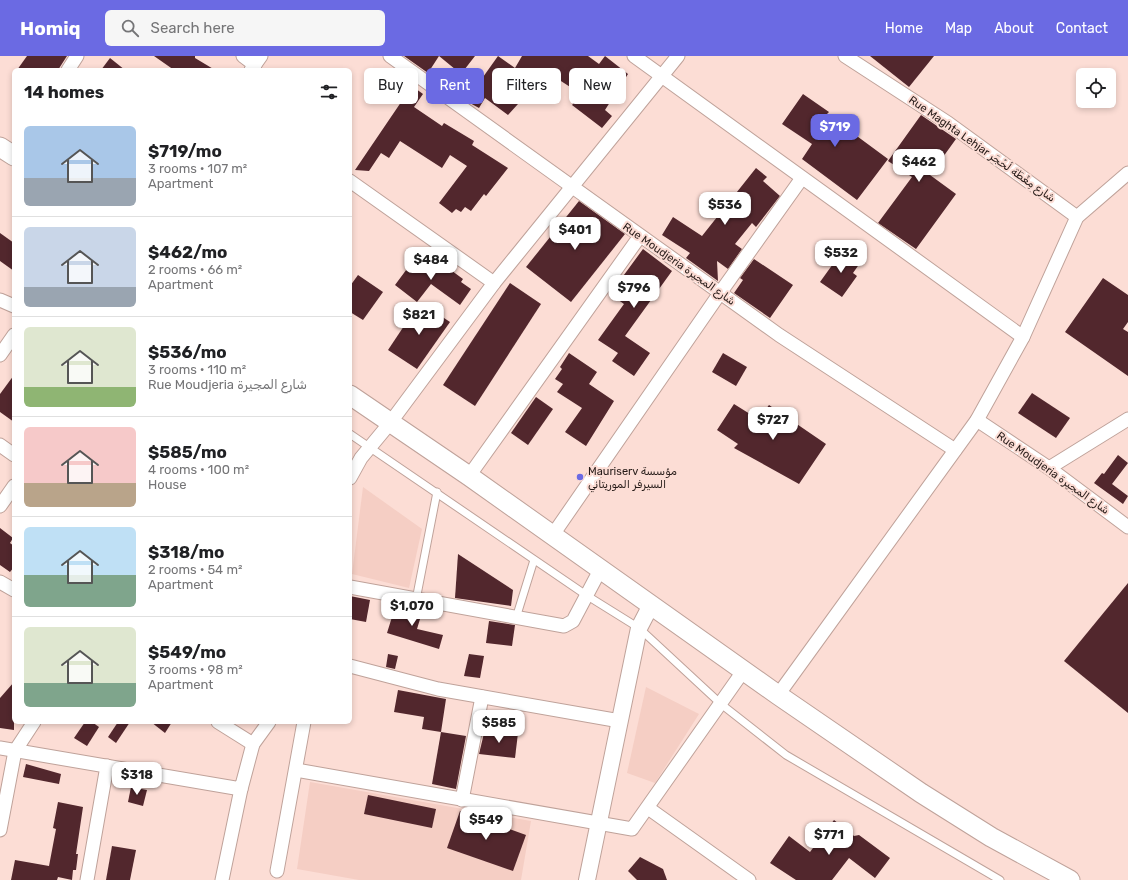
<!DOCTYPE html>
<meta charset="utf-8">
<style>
body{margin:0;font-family:Rubik,"Noto Sans Arabic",sans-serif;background:#f6f6f6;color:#202124;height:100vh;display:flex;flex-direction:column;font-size:15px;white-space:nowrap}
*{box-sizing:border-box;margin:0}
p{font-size:13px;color:#757577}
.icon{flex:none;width:22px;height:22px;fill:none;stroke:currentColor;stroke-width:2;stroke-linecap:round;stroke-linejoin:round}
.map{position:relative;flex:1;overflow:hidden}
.panel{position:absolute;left:12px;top:12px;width:340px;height:656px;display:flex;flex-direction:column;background:#fff;border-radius:6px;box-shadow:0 2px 6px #0003}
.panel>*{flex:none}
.top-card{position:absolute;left:364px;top:12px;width:380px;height:36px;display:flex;gap:8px}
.buttons{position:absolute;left:1076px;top:12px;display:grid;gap:8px}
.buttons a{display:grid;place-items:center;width:40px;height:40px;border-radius:6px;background:#fff;box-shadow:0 2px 6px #0003;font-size:20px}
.price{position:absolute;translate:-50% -34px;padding:0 9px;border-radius:8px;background:#fff;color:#222;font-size:13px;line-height:26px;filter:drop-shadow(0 1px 2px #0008)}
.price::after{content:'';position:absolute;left:50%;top:24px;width:12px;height:9px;margin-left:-6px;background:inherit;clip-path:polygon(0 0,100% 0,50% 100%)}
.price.active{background:#6b6ae3;color:#fff}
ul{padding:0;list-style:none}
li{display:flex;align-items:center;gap:12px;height:100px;padding:0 12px}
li+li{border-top:1px solid #e0e0e0}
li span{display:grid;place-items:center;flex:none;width:112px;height:80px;border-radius:6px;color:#555}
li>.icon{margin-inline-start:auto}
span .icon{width:48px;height:48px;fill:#fffc;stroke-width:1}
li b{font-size:17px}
h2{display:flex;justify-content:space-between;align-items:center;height:48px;padding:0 12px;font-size:17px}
.pill{padding:0 14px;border-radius:6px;background:#fff;box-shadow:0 2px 6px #0003;font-size:14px;line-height:36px}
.pill.active{background:#6b6ae3;color:#fff}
header{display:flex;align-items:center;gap:24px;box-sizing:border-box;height:56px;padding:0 20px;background:#6b6ae3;color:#fff}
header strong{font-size:19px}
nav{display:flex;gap:22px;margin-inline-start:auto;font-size:14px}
.search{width:280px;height:36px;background:#f6f6f6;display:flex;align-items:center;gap:10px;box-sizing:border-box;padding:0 14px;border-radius:6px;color:#757577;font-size:15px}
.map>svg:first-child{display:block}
.built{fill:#f5cec4}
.building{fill:#52272d}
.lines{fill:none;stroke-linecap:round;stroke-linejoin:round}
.service-casing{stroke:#bfa29a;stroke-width:9}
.minor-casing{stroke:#bfa29a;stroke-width:15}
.tertiary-casing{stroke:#bfa29a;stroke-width:18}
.secondary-casing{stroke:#bfa29a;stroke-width:21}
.service{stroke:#fff;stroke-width:7}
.minor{stroke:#fff;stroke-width:13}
.tertiary{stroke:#fff;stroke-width:16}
.secondary{stroke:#fff;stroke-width:19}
.poi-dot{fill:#6b6ae3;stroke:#fcddd5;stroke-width:1.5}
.labels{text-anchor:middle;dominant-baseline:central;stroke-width:4;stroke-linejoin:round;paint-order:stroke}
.street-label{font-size:11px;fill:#261b18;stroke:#fcddd5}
.poi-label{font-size:11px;fill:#261b18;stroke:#fcddd5;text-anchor:start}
</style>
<header>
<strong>Homiq</strong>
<div class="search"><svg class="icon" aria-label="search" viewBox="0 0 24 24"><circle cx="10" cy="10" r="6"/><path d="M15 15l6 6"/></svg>Search here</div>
<nav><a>Home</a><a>Map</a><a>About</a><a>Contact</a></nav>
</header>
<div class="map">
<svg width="1128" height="824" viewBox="0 0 1128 824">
<rect width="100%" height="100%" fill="#fcddd5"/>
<!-- built -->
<g class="built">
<path d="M 363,431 L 422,473 L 409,532 L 352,518 Z"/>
<path d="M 646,631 L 699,658 L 655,727 L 627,717 Z"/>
<path d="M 310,726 L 531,765 L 521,824 L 359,824 L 297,813 Z"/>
</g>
<!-- building -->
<g class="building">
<path d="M 27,0 L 67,0 L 58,14 L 17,14 Z"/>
<path d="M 154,0 L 195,0 L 195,2 L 215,14 L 174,14 Z"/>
<path d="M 404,0 L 475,0 L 461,18 L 439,0 L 428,17 Z"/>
<path d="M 498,0 L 515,12 L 522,0 L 588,0 L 599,8 L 605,0 L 628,18 L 605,54 L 612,60 L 602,72 L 572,49 L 581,38 L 547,16 L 508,59 L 485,42 L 479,52 L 468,46 L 466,45 Z"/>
<path d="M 870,0 L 934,0 L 909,31 Z"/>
<path d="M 110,2 L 125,14 L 101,14 Z"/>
<path d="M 412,30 L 423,38 L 414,51 L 442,70 L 444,67 L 474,85 L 472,89 L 508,112 L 486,140 L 484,138 L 471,155 L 465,151 L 461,156 L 456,153 L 452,157 L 439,147 L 467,110 L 450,99 L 442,112 L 400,85 L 389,102 L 381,97 L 369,115 L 355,114 Z"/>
<path d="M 803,38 L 829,56 L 827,58 L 888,103 L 857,144 L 802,103 L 812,88 L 782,68 Z"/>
<path d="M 921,59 L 956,83 L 930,119 L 956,138 L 916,193 L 878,167 L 912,121 L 888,105 Z"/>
<path d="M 756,112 L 767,121 L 763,125 L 780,140 L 756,171 L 752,167 L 735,188 L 742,193 L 728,213 L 717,205 L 718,225 L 686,202 L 690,197 L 662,179 L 673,161 L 702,180 Z"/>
<path d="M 579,145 L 625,178 L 571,246 L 526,211 Z"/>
<path d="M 0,177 L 14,187 L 14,215 L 0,205 Z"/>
<path d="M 643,193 L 672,215 L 625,280 L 650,297 L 634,320 L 612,305 L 618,297 L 598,284 L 624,248 L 610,238 Z"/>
<path d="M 843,194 L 860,207 L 853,217 L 857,220 L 842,241 L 820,226 Z"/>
<path d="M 418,198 L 444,217 L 448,212 L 463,223 L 461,226 L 471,233 L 460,249 L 431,228 L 417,246 L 395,229 Z"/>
<path d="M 754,203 L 793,229 L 770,262 L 734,237 L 743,224 L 740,222 Z"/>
<path d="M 358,219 L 383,236 L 363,264 L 350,256 L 350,230 Z"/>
<path d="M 1103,222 L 1128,239 L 1128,266 L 1123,273 L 1128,276 L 1128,320 L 1065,276 Z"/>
<path d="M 510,227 L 541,248 L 475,350 L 443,329 Z"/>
<path d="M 420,246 L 450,266 L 417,313 L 388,294 Z"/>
<path d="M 569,297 L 597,316 L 589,328 L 614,345 L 586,390 L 565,376 L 582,352 L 557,336 L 563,328 L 555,323 L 562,313 L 560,311 Z"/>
<path d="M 723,297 L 747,311 L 736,330 L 712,316 Z"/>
<path d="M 14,319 L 14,366 L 0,356 L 0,338 Z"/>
<path d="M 1032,337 L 1070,362 L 1056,382 L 1018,357 Z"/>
<path d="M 536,341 L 553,353 L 528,389 L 511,377 Z"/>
<path d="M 734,348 L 758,363 L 769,349 L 826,388 L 799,428 L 734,392 L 738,388 L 717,374 Z"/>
<path d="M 1118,399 L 1128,407 L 1112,428 L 1128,440 L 1123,448 L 1094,427 L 1102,417 L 1104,418 Z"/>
<path d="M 0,472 L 13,482 L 10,487 L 14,490 L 14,511 L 10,516 L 0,509 Z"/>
<path d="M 458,498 L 513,534 L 511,550 L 455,542 Z"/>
<path d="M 1128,527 L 1128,657 L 1064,605 Z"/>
<path d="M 350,540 L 370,544 L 366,566 L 350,563 Z"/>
<path d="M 396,548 L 423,553 L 417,573 L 443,579 L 439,593 L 387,577 Z"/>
<path d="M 489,565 L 515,569 L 512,590 L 486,587 Z"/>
<path d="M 388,598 L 398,600 L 395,613 L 386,611 Z"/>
<path d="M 469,598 L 484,600 L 480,622 L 464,620 Z"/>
<path d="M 14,626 L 14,674 L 0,672 L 0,642 Z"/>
<path d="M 398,634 L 446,643 L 441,676 L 422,673 L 424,661 L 394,656 Z"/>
<path d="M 85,666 L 92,666 L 99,671 L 87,690 L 74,682 Z"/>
<path d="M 118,666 L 130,666 L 116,687 L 108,681 Z"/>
<path d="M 151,666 L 172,666 L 165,677 Z"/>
<path d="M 485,673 L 518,677 L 515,702 L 479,698 Z"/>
<path d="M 441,676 L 466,680 L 456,733 L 432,728 Z"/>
<path d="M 26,708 L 61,718 L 59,728 L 23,721 Z"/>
<path d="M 131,731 L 147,734 L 143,750 L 128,746 Z"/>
<path d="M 368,739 L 436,753 L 432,772 L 364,758 Z"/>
<path d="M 58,746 L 83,751 L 76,798 L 78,798 L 76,814 L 73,814 L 72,824 L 58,821 L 57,824 L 11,824 L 15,804 L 49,810 L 56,773 L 53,772 Z"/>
<path d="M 460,755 L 526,779 L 513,815 L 447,792 Z"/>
<path d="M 834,764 L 854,780 L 859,779 L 890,802 L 875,822 L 849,802 L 832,824 L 796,824 L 770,807 L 789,780 L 810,796 Z"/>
<path d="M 112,790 L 136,794 L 130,824 L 106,824 Z"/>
<path d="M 640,801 L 663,813 L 667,824 L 637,824 L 628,815 Z"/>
</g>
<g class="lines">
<!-- service casing -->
<g class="service-casing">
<g id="service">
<path d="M 350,378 L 586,539 L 639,572 L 721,648 L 786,699 L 1000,824"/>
<path d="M 416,544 L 437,436"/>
<path d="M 516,562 L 534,504"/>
</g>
</g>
<!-- minor casing -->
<g class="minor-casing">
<g id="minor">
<path d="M 243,0 L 255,9"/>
<path d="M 390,0 L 779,279 L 955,394"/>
<path d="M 634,0 L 1023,281"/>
<path d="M 845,0 L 948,67 L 1077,161"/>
<path d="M 68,14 L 77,0"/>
<path d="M 251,14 L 261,0"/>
<path d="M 350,125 L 494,227"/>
<path d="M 0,244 L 14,250"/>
<path d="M 0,299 L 14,279"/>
<path d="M 977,364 L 1049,412 L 1128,471"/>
<path d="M 0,389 L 14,399"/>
<path d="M 1049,412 L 1128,363"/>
<path d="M 469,420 L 640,180"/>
<path d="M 350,422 L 361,402 L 390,367 L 494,227 L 678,0"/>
<path d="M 0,450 L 14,430"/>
<path d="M 552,480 L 720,237 L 802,122"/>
<path d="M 0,526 L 14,534"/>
<path d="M 350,531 L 564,570 L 573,565 L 600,514"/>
<path d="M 350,610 L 438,633 L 620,665"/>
<path d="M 778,639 L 977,364 L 1023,281 L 1077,161 L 1128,117"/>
<path d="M 218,666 L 253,688"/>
<path d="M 0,692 L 241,733 L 253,688 L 269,666"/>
<path d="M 296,714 L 632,773 L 744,614"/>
<path d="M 462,744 L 482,641"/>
<path d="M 648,752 L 749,824"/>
<path d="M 0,774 L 15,695 L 34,666"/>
<path d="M 277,815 L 304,666"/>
<path d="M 87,824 L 107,710"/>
<path d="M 222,824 L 241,733"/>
</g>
</g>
<!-- tertiary casing -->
<g class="tertiary-casing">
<path id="tertiary" d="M 587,824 L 639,572 L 651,549"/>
</g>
<!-- secondary casing -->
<g class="secondary-casing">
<g id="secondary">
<path d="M 0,91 L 14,100"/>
<path d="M 350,339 L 469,420 L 778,639 L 921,737 L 991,781 L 1070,824"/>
</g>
</g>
<!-- service -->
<use href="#service" class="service"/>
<!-- minor -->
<use href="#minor" class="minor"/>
<!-- tertiary -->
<use href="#tertiary" class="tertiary"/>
<!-- secondary -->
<use href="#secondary" class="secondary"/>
</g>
<!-- markers -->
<circle class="poi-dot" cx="580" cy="421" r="4"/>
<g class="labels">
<!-- street labels -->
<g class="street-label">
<text transform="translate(982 93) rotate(35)">Rue Maghta Lehjar شارع مِغْطَة لَحْجَر</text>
<text transform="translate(679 208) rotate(35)">Rue Moudjeria شارع المجيرة</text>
<text transform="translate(1053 417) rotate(35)">Rue Moudjeria شارع المجيرة</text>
</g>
<!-- poi labels -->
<g class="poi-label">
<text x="588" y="415">Mauriserv مؤسسة<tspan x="588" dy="13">السيرفر الموريتاني</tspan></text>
</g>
</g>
</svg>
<div class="buttons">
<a><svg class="icon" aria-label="locate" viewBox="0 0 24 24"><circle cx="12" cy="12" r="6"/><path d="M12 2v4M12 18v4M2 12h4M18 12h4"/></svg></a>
</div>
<b class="price active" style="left:835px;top:92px">$719</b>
<b class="price" style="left:919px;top:127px">$462</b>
<b class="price" style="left:725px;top:170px">$536</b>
<b class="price" style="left:575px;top:195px">$401</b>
<b class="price" style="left:841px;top:218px">$532</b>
<b class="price" style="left:431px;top:225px">$484</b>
<b class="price" style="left:634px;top:253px">$796</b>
<b class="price" style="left:419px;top:280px">$821</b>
<b class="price" style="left:773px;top:385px">$727</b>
<b class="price" style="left:412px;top:571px">$1,070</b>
<b class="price" style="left:499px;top:688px">$585</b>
<b class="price" style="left:137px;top:740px">$318</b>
<b class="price" style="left:486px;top:785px">$549</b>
<b class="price" style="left:829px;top:800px">$771</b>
<div class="top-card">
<a class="pill">Buy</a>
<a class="pill active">Rent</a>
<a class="pill">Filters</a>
<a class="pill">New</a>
</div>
<section class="panel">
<h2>14 homes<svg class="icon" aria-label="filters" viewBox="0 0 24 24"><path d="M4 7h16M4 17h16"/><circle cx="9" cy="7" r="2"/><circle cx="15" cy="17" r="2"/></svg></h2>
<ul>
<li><span style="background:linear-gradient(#a9c7e8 65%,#9aa5b1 0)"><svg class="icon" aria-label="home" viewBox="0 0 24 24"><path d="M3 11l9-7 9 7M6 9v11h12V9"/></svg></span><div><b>$719/mo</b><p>3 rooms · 107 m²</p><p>Apartment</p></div></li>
<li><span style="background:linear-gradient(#c9d6e8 75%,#9aa5b1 0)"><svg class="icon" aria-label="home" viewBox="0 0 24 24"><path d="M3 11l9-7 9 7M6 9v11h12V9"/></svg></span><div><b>$462/mo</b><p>2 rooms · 66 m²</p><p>Apartment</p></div></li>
<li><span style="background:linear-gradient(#dfe7d0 75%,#8fb573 0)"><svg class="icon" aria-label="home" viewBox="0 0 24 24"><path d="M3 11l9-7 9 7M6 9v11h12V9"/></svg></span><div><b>$536/mo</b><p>3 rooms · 110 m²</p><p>Rue Moudjeria شارع المجيرة</p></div></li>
<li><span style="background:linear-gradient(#f6c9c9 70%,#b9a48a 0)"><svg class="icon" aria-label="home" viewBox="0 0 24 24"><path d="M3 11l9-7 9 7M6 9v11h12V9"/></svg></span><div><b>$585/mo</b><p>4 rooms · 100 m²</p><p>House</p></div></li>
<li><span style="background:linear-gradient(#bfe0f5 60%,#7fa58c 0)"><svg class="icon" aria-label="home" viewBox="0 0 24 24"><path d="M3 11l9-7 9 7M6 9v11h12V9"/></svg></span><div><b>$318/mo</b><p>2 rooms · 54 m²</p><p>Apartment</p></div></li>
<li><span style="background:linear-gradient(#dfe7d0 70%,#7fa58c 0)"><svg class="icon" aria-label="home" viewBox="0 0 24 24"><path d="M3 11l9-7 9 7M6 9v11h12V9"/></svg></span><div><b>$549/mo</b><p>3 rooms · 98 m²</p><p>Apartment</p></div></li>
</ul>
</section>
</div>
